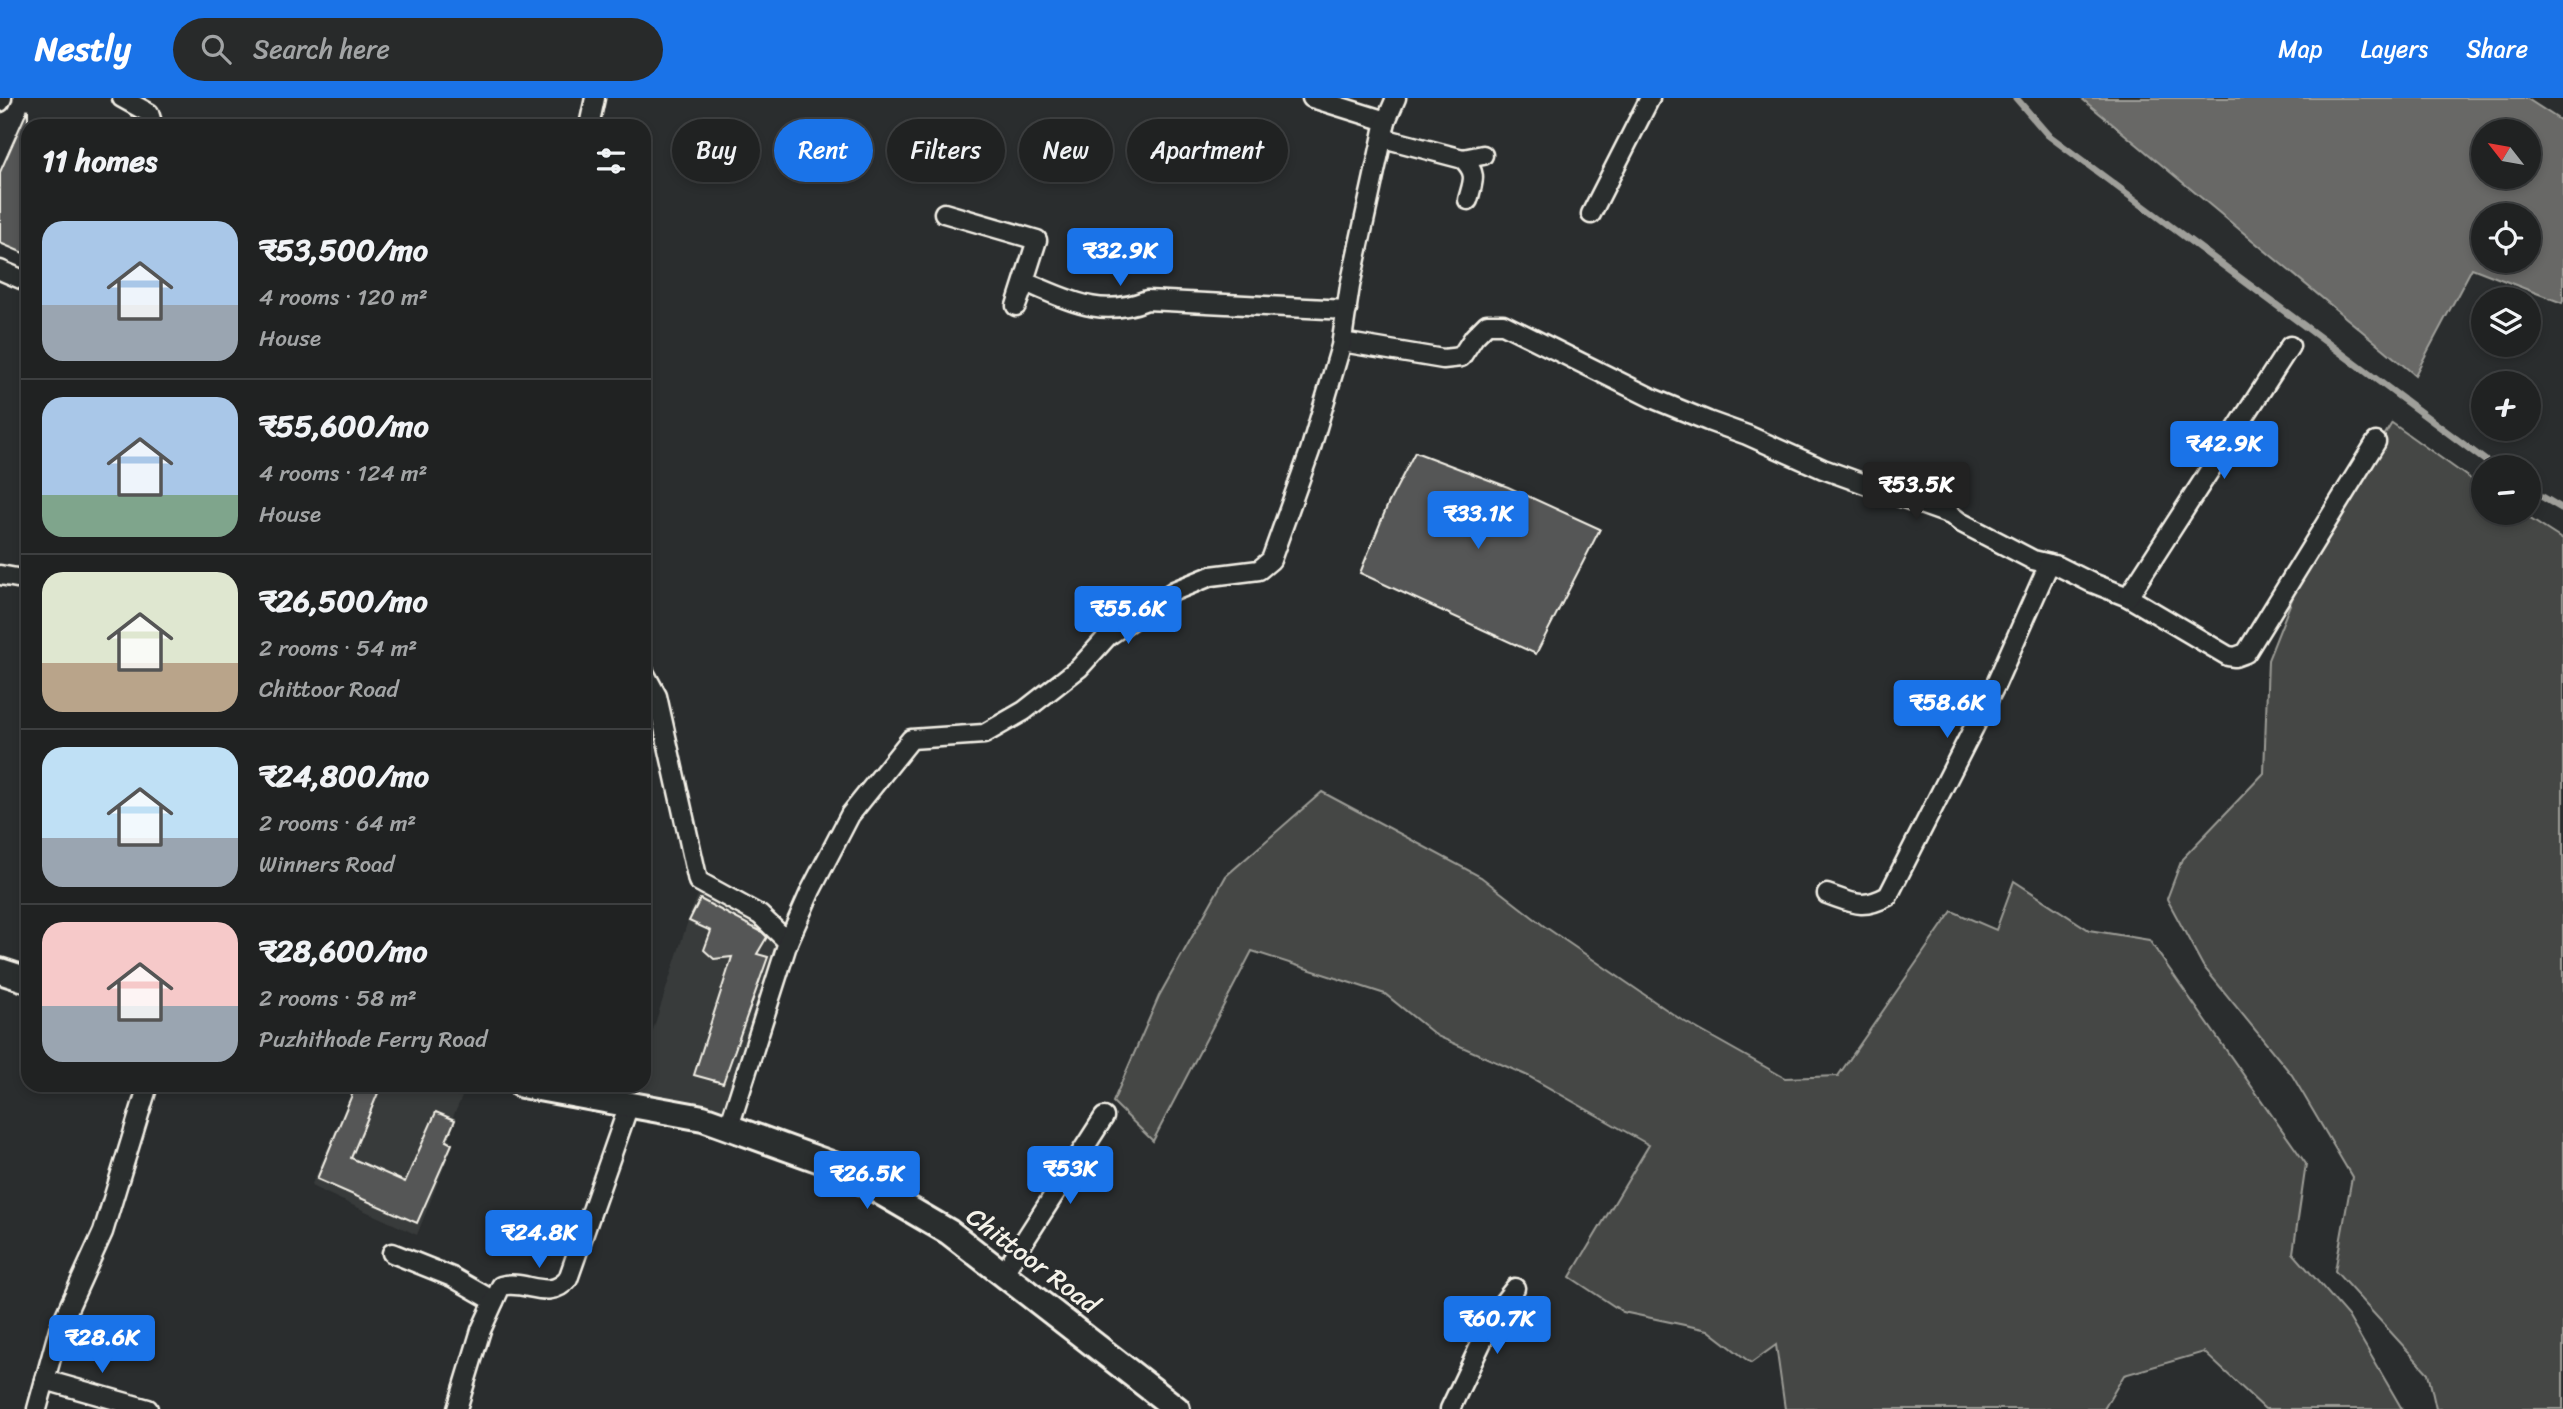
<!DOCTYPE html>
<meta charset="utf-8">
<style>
body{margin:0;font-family:Sriracha,sans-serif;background:#282a2a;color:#f1f3f6;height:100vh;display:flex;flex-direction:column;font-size:26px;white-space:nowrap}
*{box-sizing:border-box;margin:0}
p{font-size:23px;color:#a2a4a5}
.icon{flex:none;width:38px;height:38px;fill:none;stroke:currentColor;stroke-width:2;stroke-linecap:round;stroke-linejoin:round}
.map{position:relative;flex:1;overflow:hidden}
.panel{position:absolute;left:21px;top:21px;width:630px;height:973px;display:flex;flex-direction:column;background:#202222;border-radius:21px;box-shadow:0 4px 10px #0003,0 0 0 2px #3d3f40}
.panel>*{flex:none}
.top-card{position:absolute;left:672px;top:21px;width:665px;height:63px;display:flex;gap:14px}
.needle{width:46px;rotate:301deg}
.fabs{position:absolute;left:2471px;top:21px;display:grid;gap:14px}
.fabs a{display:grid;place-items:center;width:70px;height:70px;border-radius:50%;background:#202222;box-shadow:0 4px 10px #0003,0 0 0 2px #3d3f40;font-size:35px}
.price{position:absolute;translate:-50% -60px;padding:0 16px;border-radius:7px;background:#1a73e8;color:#fff;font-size:23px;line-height:46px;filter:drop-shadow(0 2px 4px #0008)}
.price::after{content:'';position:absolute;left:50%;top:42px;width:21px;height:16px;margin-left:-10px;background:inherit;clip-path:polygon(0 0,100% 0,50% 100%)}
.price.on{background:#222;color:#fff}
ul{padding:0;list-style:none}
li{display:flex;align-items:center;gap:21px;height:175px;padding:0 21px}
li+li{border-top:2px solid #3d3f40}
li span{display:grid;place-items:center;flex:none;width:196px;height:140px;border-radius:21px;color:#555}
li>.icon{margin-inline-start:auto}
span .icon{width:84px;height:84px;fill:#fffc;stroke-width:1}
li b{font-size:30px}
h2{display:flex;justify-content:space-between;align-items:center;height:84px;padding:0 21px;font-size:30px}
.pill{padding:0 24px;border-radius:32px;background:#202222;box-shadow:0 4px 10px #0003,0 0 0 2px #3d3f40;font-size:24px;line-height:63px}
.pill.on{background:#1a73e8;color:#fff}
header{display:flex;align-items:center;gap:42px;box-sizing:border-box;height:98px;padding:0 35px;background:#1a73e8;color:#fff}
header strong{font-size:33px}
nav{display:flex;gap:38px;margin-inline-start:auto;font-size:24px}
.search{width:490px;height:63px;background:#282a2a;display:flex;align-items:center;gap:18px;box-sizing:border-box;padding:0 24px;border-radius:38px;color:#a2a4a5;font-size:26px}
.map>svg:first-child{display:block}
.built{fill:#373a3a}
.green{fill:#444645;stroke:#9c9c96;stroke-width:2}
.water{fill:#676866;stroke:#9f9f9a;stroke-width:2;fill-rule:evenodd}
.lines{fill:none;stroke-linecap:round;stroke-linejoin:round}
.stream{stroke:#9f9f9a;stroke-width:7}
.building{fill:#555756;stroke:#f4f1e8;stroke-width:2}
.street-casing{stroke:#f4f1e8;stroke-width:23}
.secondary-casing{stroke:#f4f1e8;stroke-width:30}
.street{stroke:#2a2d2e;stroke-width:18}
.secondary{stroke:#2a2d2e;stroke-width:24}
.labels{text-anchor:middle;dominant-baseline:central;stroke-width:6;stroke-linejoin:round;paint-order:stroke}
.street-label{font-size:26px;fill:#f4f1e8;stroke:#2a2d2e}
</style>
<header>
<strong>Nestly</strong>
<div class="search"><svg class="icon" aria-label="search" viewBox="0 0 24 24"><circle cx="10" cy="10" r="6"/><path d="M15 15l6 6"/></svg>Search here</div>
<nav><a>Map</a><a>Layers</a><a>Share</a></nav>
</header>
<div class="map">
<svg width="2563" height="1311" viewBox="0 0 2563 1311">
<rect width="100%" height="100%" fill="#2a2d2e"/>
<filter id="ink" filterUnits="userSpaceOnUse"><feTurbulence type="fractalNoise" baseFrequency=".0143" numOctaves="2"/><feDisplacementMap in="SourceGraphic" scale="14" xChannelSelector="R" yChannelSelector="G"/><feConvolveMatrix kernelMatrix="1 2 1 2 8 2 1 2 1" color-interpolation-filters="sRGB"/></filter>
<g filter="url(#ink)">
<!-- built -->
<g class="built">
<path d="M 700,792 L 751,816 L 780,844 L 725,1012 L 632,998 L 635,987 L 644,987 L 644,960 L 691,813 Z"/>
<path d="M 355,987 L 399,987 L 462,999 L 453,1019 L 456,1021 L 449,1041 L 454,1044 L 417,1137 L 311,1088 Z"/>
</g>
<!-- green -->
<g class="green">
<path d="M 2392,325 L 2483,390 L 2483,415 L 2521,415 L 2563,442 L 2563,1311 L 2436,1311 L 2428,1275 L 2335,1173 L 2352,1079 L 2292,977 L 2203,868 L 2167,801 L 2182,761 L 2264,675 L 2268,562 L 2308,461 Z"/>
<path d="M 1322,694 L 1481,779 L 1544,828 L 1680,921 L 1785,980 L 1838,978 L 1952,813 L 1996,832 L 2014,783 L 2089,832 L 2149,842 L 2306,1066 L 2293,1155 L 2348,1218 L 2402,1311 L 2265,1311 L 2204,1254 L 2124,1277 L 2104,1311 L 1785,1311 L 1776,1247 L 1751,1265 L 1708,1232 L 1623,1214 L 1570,1179 L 1649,1047 L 1528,978 L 1437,938 L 1385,896 L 1252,853 L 1153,1043 L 1113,1004 L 1159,898 L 1226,778 Z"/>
</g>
<!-- water -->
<path class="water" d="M 2081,0 L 2526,0 L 2563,24 L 2563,202 L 2562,205 L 2472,170 L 2415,277 ZM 2483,33 L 2529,33 L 2529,79 L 2483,79 ZM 2483,117 L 2529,117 L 2529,163 L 2483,163 Z"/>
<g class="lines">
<!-- stream -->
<g class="stream">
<path d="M 2016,0 L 2048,37 L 2494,369"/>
<path d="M 2529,391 L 2563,411"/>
</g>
</g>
<!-- building -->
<g class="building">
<path d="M 28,11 L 28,157 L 0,145 L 0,74 Z"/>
<path d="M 1415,354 L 1508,389 L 1600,431 L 1536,556 L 1360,475 L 1388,406 Z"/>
<path d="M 700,801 L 762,834 L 767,839 L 757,856 L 768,859 L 723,985 L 694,977 L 732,859 L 714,861 L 704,852 L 711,833 L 689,823 Z"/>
<path d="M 356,987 L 378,995 L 351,1060 L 405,1084 L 436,1014 L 455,1022 L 446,1043 L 452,1046 L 417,1125 L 317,1081 Z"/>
</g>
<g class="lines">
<!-- street casing -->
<g class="street-casing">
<g id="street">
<path d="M 122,0 L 149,15 L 153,28"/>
<path d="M 1312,0 L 1386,23"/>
<path d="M 0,4 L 2,0"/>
<path d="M 589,28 L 595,0"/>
<path d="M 1383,40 L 1463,61 L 1483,57"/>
<path d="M 1463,61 C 1478,76 1473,83 1468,102"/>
<path d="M 944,115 L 1037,142 L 1016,208 L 1025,184 C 1069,202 1100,221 1147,202 L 1347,212"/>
<path d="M 1591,116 L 1650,0"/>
<path d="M 0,172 L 28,184"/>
<path d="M 1342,244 L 1443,261 L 1461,259 L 1474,239 L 1487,226 L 1503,226 L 1654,301 L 1708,323 L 1747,337 L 1823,371 L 1951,417 L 1960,424 L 2033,462 L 2058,468 L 2090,484 L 2128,499 L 2228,558 L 2235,559 L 2246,555 L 2376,344"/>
<path d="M 0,477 L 28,482"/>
<path d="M 2128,499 L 2290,248"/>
<path d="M 644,574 L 657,598 L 698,783 L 760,817 L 788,844"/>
<path d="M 1827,796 C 1853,805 1862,812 1888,798 L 1995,588 L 2049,466"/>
<path d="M 729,1029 L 788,844 L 811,792 L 850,717 L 911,641 L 984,636 L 1024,613 L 1079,570 L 1108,538 L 1174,493 L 1211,478 L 1259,472 L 1271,462 L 1310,353 L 1341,248 L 1350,188 L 1386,23 L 1396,0"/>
<path d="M 392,1155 L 452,1179 L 494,1203"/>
<path d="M 1003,1176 L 1104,1019"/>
<path d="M 45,1282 L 148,1311"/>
<path d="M 37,1311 L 59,1231 L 103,1134 L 148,987"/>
<path d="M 457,1311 L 481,1232 L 501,1188 C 525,1181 549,1204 568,1181 L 629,1007"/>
<path d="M 1450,1311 L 1496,1214 L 1515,1190"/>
</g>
</g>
<!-- secondary casing -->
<g class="secondary-casing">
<g id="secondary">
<path d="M 0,873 L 28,882"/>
<path d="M 522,987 L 703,1020 L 834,1067 L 949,1134 L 1177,1311"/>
</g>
</g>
<!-- street -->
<use href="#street" class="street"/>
<!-- secondary -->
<use href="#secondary" class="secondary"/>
</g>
</g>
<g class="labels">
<!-- street labels -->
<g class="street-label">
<text transform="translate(1033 1162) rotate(37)">Chittoor Road</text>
</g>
</g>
</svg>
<div class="fabs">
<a><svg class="needle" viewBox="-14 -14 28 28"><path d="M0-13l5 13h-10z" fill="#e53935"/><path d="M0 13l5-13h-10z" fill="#a2a4a5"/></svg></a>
<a><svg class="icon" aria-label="locate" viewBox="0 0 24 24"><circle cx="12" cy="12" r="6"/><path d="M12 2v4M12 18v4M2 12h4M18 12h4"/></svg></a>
<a><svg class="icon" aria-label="layers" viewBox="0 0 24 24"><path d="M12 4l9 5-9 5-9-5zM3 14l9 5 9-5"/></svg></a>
<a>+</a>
<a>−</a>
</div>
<b class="price" style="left:1120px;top:190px">₹32.9K</b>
<b class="price" style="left:2224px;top:383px">₹42.9K</b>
<b class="price on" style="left:1916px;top:424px">₹53.5K</b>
<b class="price" style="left:1478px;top:453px">₹33.1K</b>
<b class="price" style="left:1128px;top:548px">₹55.6K</b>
<b class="price" style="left:1947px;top:642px">₹58.6K</b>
<b class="price" style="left:1070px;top:1108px">₹53K</b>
<b class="price" style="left:867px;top:1113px">₹26.5K</b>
<b class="price" style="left:539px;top:1172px">₹24.8K</b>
<b class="price" style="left:1497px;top:1258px">₹60.7K</b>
<b class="price" style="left:102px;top:1277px">₹28.6K</b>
<div class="top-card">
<a class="pill">Buy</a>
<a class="pill on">Rent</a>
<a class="pill">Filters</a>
<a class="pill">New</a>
<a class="pill">Apartment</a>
</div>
<section class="panel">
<h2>11 homes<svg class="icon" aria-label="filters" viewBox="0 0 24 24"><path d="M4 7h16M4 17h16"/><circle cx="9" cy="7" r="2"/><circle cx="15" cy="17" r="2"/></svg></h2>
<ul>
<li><span style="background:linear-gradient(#a9c7e8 60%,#9aa5b1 0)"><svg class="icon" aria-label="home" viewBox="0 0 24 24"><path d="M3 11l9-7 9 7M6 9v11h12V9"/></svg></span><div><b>₹53,500/mo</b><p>4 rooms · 120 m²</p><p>House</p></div></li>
<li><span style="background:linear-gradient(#a9c7e8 70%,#7fa58c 0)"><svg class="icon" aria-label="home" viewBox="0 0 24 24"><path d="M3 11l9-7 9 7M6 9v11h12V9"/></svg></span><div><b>₹55,600/mo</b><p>4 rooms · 124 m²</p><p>House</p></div></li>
<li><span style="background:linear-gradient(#dfe7d0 65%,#b9a48a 0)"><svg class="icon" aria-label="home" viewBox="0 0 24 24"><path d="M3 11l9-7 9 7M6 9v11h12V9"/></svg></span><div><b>₹26,500/mo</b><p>2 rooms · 54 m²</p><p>Chittoor Road</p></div></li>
<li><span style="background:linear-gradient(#bfe0f5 65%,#9aa5b1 0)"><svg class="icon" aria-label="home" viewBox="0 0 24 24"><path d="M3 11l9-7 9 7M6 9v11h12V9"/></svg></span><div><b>₹24,800/mo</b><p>2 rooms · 64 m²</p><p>Winners Road</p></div></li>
<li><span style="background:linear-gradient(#f6c9c9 60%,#9aa5b1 0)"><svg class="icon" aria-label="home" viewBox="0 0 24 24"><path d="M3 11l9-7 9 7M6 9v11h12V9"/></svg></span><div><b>₹28,600/mo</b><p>2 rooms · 58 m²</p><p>Puzhithode Ferry Road</p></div></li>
</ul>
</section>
</div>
